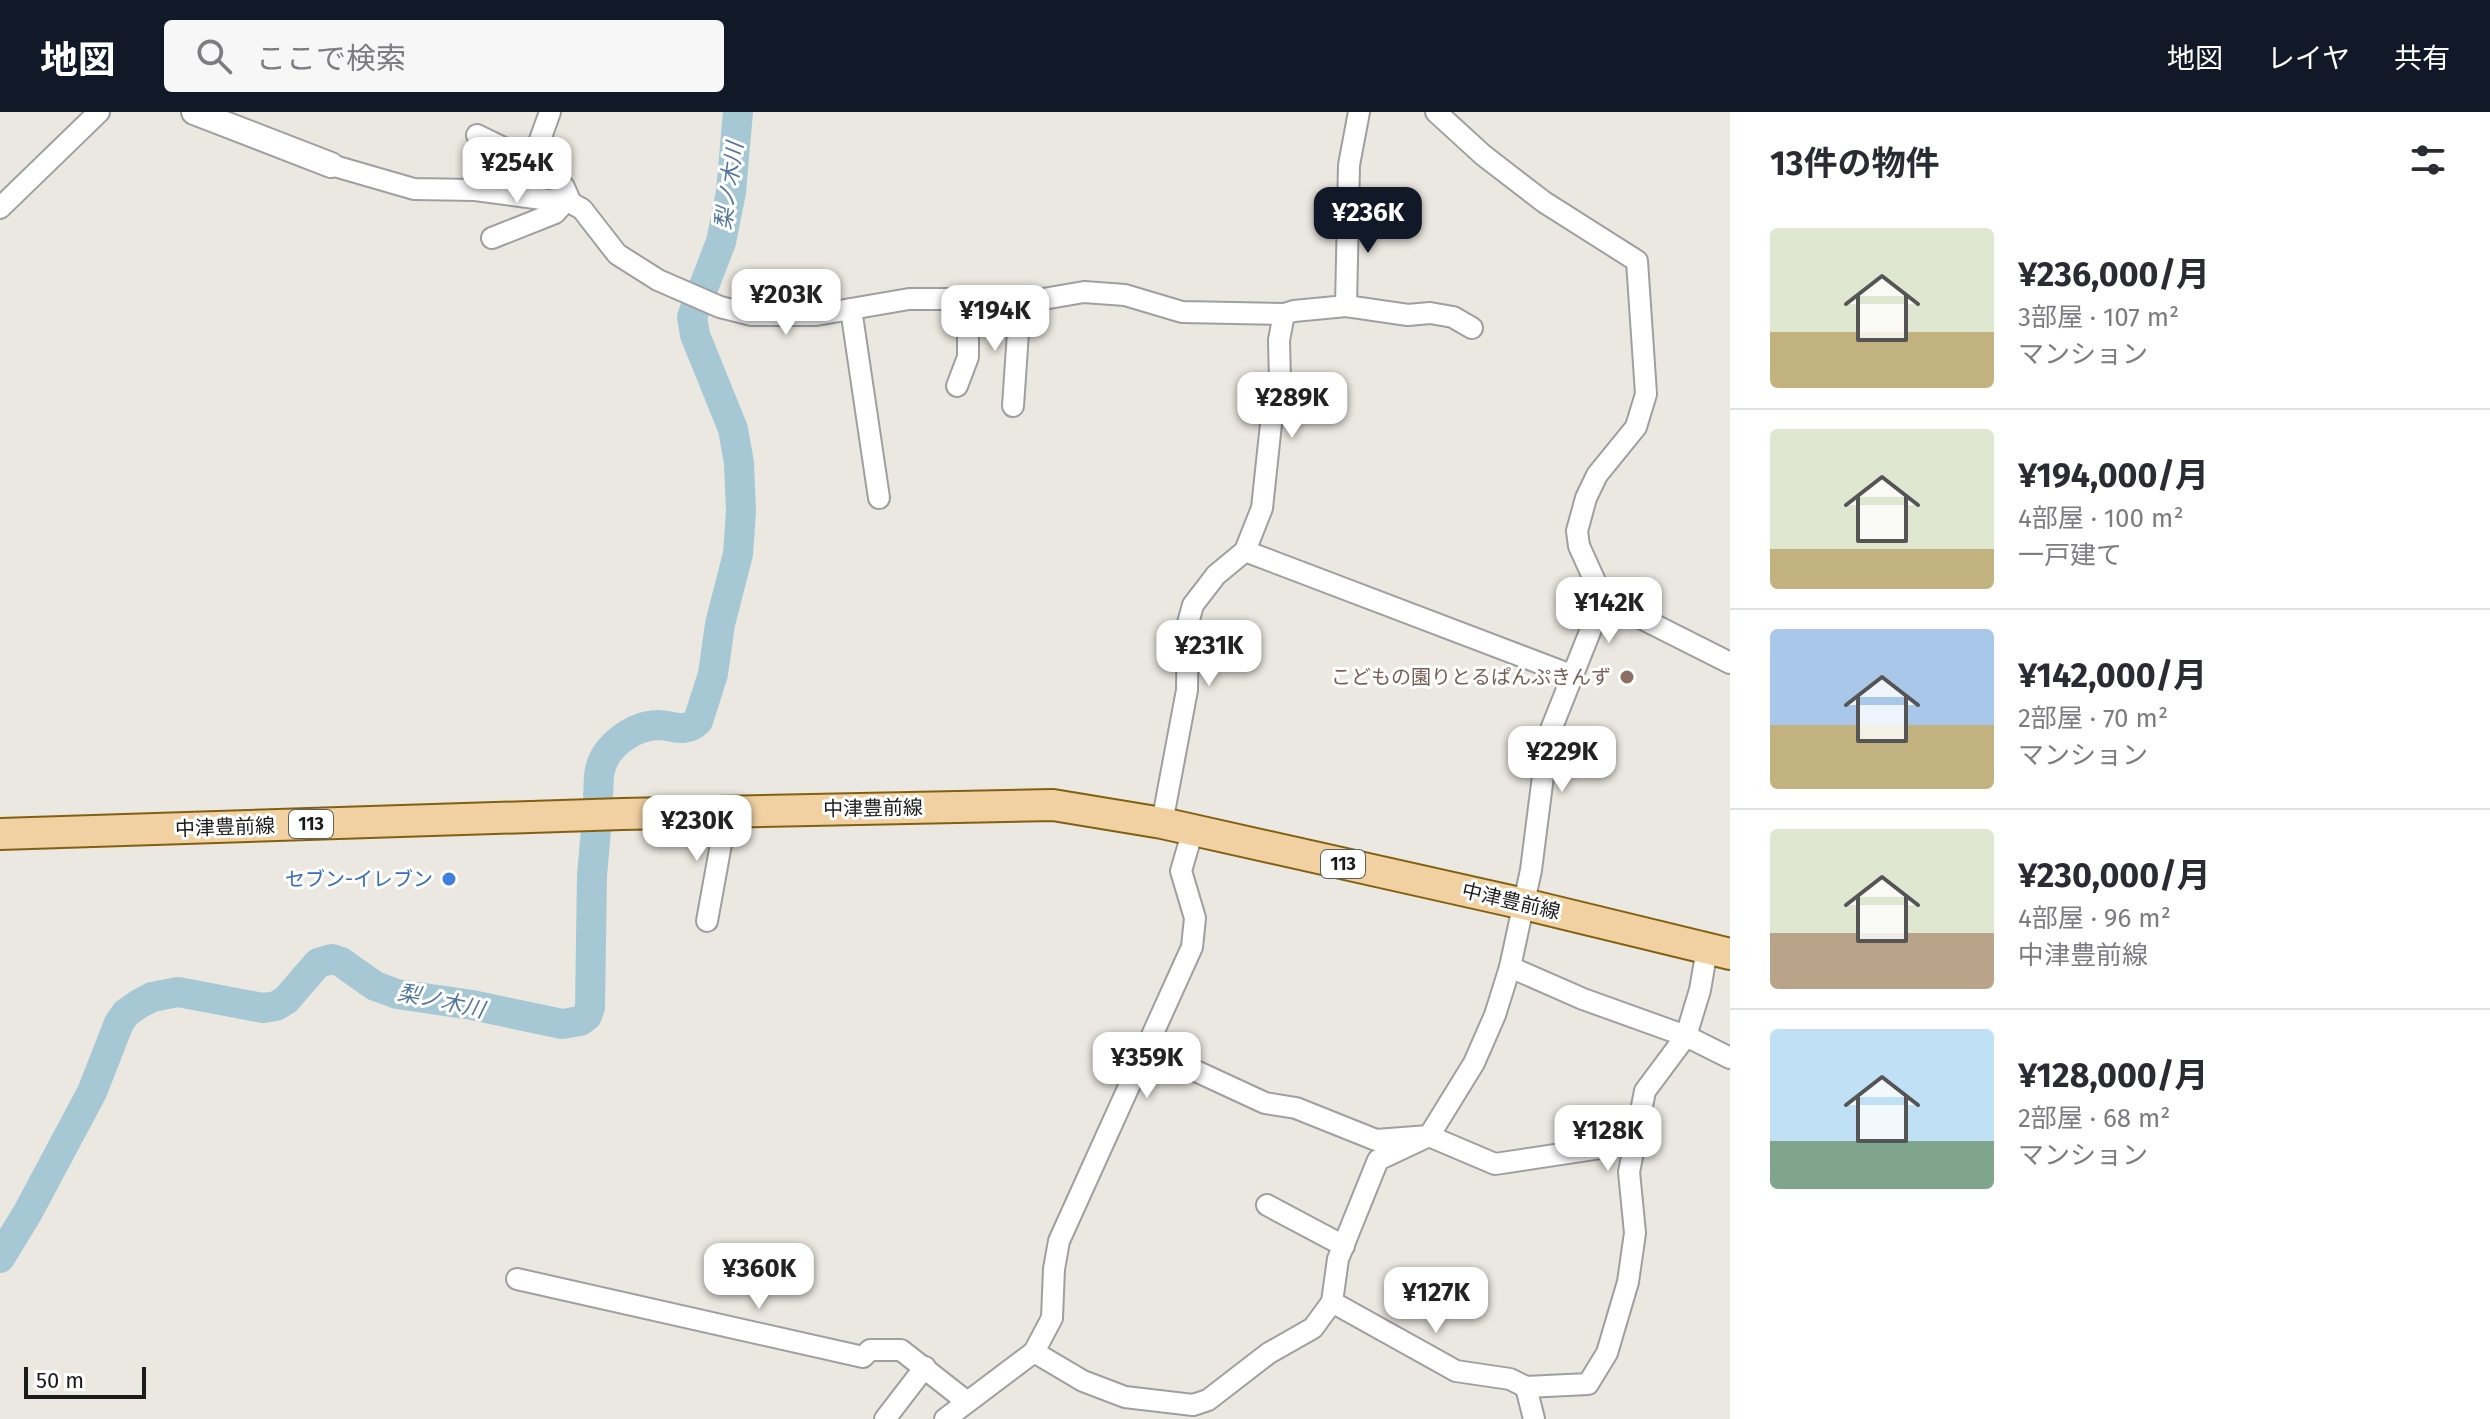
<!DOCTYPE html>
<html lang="ja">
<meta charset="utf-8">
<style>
body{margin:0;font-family:"Fira Sans","Noto Sans JP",sans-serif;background:#f7f7f7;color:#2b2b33;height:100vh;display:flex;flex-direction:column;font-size:30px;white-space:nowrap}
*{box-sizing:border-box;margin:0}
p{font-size:26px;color:#7c7c81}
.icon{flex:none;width:44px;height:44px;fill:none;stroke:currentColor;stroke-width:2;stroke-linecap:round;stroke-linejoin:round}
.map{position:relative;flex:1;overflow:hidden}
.panel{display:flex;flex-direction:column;background:#fff;width:760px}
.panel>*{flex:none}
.scale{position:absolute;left:24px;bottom:20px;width:122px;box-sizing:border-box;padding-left:8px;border:4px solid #1b1b1b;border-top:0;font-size:22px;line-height:28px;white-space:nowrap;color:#1b1b1b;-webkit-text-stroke:6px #fff;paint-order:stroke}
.price{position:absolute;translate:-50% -68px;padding:0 18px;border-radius:16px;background:#fff;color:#222;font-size:26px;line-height:52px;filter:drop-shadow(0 2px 4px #0008)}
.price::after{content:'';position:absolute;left:50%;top:48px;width:24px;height:18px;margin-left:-12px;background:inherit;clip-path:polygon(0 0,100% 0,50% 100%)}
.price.active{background:#111827;color:#fff}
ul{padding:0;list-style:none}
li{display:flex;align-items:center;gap:24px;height:200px;padding:0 40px}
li+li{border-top:2px solid #e1e1e2}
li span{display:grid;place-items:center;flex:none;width:224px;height:160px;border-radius:8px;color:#555}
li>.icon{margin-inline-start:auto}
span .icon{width:96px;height:96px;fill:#fffc;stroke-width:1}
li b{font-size:34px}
h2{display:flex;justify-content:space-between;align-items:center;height:96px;padding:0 40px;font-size:34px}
header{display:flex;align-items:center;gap:48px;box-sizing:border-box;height:112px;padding:0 40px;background:#111827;color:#fff}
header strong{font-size:38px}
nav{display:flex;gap:44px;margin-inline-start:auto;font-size:28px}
.search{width:560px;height:72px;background:#f7f7f7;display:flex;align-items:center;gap:20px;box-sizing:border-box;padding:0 28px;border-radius:8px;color:#7c7c81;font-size:30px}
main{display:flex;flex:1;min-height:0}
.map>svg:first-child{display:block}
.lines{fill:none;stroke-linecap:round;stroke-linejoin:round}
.river{stroke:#a6c8d5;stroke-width:30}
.minor-casing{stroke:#9f9f9f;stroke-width:24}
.tertiary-casing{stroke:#9f9f9f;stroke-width:28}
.primary-casing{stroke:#82600f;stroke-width:34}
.minor{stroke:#fff;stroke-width:20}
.tertiary{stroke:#fff;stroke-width:24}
.primary{stroke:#f1d1a1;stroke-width:30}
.education-dot{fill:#8d6e63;stroke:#fff;stroke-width:3}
.shop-dot{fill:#3f7fe0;stroke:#fff;stroke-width:3}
.labels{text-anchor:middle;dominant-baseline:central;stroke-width:6;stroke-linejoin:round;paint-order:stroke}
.shield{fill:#fff;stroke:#5f5f5f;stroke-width:2}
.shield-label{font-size:18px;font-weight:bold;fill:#1b1b1b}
.education-label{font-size:20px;fill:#785e54;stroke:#fff;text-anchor:end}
.street-label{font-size:20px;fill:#1b1b1b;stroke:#fff}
.shop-label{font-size:20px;fill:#366cbe;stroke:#fff;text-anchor:end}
.water-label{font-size:22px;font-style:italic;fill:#53769f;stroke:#fff}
</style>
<header>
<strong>地図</strong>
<div class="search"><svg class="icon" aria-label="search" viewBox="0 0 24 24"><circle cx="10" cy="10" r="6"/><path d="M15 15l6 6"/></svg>ここで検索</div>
<nav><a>地図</a><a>レイヤ</a><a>共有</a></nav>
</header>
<main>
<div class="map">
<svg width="1730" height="1307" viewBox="0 0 1730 1307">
<rect width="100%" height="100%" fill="#ebe8e1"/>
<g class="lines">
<!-- river -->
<g class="river">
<path d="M 598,683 C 599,675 598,666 600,658 C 605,634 633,614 657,613 C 673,613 685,622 698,609 L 713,562 L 720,512 L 738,442 L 741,399 L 739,351 L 733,317 L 695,223 L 692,205 L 721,130 L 731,80 L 738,0"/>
<path d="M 0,1146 L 28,1100 L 92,980 L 119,911 L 126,901 L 139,892 L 152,885 L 178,880 L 263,896 L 276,894 L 286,888 L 318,851 L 332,847 L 341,850 L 375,874 L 397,882 L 472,893 L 562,912 L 580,909 L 587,904 L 590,895 L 592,764 L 596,717"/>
</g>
<!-- minor casing -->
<g class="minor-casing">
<g id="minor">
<path d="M 550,0 L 532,50 L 564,75 L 571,91"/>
<path d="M 1436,0 L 1483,43 L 1544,90 L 1637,149 L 1646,282 L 1636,315 L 1597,363 L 1586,386 L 1577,419 L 1579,434 L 1603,487 L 1730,551"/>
<path d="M 477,23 L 532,50"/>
<path d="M 331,53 L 414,77 L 475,78 L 571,91 L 582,97 L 617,142 L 658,168 L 720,195 L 752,203 L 816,203 L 909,187 L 977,187 L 1020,191 L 1084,180 L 1125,183 L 1182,200 L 1284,202 L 1294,199 L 1346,194 L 1349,53 L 1359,0"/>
<path d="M 0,96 L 99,0"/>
<path d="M 492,126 L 555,101 L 565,90"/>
<path d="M 1346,194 L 1408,203 L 1430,201 L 1453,205 L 1472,216"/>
<path d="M 851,197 L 879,386"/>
<path d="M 957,274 L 968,245 L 968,219 L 972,187"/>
<path d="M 1013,294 L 1020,191"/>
<path d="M 1245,439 L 1571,563"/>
<path d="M 1162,711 L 1187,578 L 1188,511 L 1193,493 L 1216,463 L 1245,439 L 1262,396 L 1271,312 L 1280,270 L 1279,228 L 1284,202"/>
<path d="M 707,809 L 727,699"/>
<path d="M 1510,855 L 1583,887 L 1686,924 L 1730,946"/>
<path d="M 1153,923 L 1185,954 L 1265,991 L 1296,996 L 1376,1028 L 1429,1024 L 1495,1052 L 1634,1031"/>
<path d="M 1267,1093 L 1344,1134"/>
<path d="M 517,1167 L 863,1245 L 870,1238 L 901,1238 L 966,1289"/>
<path d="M 1332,1190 L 1456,1259 L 1510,1267 L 1526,1275 L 1588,1272 L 1607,1241 L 1628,1170 L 1635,1121 L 1629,1060 L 1645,979 L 1686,924 L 1700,878 L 1707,837"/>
<path d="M 1034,1240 L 1083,1269 L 1125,1285 L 1193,1293 L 1208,1288 L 1269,1241 L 1313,1216 L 1332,1190 L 1338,1147 L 1378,1048 L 1429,1024 L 1474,951 L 1495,903 L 1510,855 L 1531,758 L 1548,625 L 1603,487"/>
<path d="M 1526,1275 L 1534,1307"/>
<path d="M 885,1307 L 925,1255"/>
<path d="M 945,1307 L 1034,1240 L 1052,1206 L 1054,1157 L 1059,1129 L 1192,835 L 1195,806 L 1181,759 L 1193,718"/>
</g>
</g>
<!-- tertiary casing -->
<g class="tertiary-casing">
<path id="tertiary" d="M 194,0 L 331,53"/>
</g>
<!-- primary casing -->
<g class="primary-casing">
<path id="primary" d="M 0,722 L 622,702 L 1053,693 L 1162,711 L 1524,792 L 1730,842"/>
</g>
<!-- minor -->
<use href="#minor" class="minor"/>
<!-- tertiary -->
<use href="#tertiary" class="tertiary"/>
<!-- primary -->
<use href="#primary" class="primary"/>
</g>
<!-- markers -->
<circle class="education-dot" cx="1627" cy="565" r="8"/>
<circle class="shop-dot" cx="449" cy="767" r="8"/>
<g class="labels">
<!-- shield labels -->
<g class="shield">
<rect x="289" y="698" width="44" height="28" rx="6"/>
<rect x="1321" y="738" width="44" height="28" rx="6"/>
</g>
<g class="shield-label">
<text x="311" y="712">113</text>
<text x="1343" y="752">113</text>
</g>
<!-- education labels -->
<g class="education-label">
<text x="1611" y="565">こどもの園りとるぱんぷきんず</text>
</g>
<!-- street labels -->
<g class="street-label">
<text transform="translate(873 696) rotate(-1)">中津豊前線</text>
<text transform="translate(225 715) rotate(-2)">中津豊前線</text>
<text transform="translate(1511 789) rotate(13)">中津豊前線</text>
</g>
<!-- shop labels -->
<g class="shop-label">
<text x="433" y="767">セブン-イレブン</text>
</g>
<!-- water labels -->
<g class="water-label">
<text transform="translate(729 74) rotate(-82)">梨ノ木川</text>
<text transform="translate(441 889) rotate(12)">梨ノ木川</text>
</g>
</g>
</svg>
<div class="scale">50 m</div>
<b class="price" style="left:517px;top:93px">¥254K</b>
<b class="price active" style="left:1368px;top:143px">¥236K</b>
<b class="price" style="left:786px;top:225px">¥203K</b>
<b class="price" style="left:995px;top:241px">¥194K</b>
<b class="price" style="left:1292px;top:328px">¥289K</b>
<b class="price" style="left:1609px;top:533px">¥142K</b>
<b class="price" style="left:1209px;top:576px">¥231K</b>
<b class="price" style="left:1562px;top:682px">¥229K</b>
<b class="price" style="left:697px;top:751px">¥230K</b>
<b class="price" style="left:1147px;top:988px">¥359K</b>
<b class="price" style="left:1608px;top:1061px">¥128K</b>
<b class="price" style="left:759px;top:1199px">¥360K</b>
<b class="price" style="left:1436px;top:1223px">¥127K</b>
</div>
<section class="panel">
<h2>13件の物件<svg class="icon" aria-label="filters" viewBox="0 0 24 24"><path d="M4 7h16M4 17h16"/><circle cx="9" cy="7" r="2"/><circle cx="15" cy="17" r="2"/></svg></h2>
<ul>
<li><span style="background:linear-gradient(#dfe7d0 65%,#c2b280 0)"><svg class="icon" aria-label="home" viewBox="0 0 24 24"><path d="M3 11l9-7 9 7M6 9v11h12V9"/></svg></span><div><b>¥236,000/月</b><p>3部屋 · 107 m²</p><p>マンション</p></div></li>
<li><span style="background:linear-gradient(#dfe7d0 75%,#c2b280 0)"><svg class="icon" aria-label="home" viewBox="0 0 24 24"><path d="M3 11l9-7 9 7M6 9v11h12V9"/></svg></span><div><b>¥194,000/月</b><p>4部屋 · 100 m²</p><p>一戸建て</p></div></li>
<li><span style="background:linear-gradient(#a9c7e8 60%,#c2b280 0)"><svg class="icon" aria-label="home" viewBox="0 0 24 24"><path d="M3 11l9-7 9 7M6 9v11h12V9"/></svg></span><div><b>¥142,000/月</b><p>2部屋 · 70 m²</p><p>マンション</p></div></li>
<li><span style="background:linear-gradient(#dfe7d0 65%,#b9a48a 0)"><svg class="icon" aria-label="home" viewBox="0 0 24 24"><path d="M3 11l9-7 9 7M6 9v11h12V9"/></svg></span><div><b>¥230,000/月</b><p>4部屋 · 96 m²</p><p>中津豊前線</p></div></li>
<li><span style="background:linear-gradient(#bfe0f5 70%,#7fa58c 0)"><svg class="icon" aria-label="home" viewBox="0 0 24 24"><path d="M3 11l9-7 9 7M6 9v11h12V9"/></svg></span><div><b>¥128,000/月</b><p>2部屋 · 68 m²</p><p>マンション</p></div></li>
</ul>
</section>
</main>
